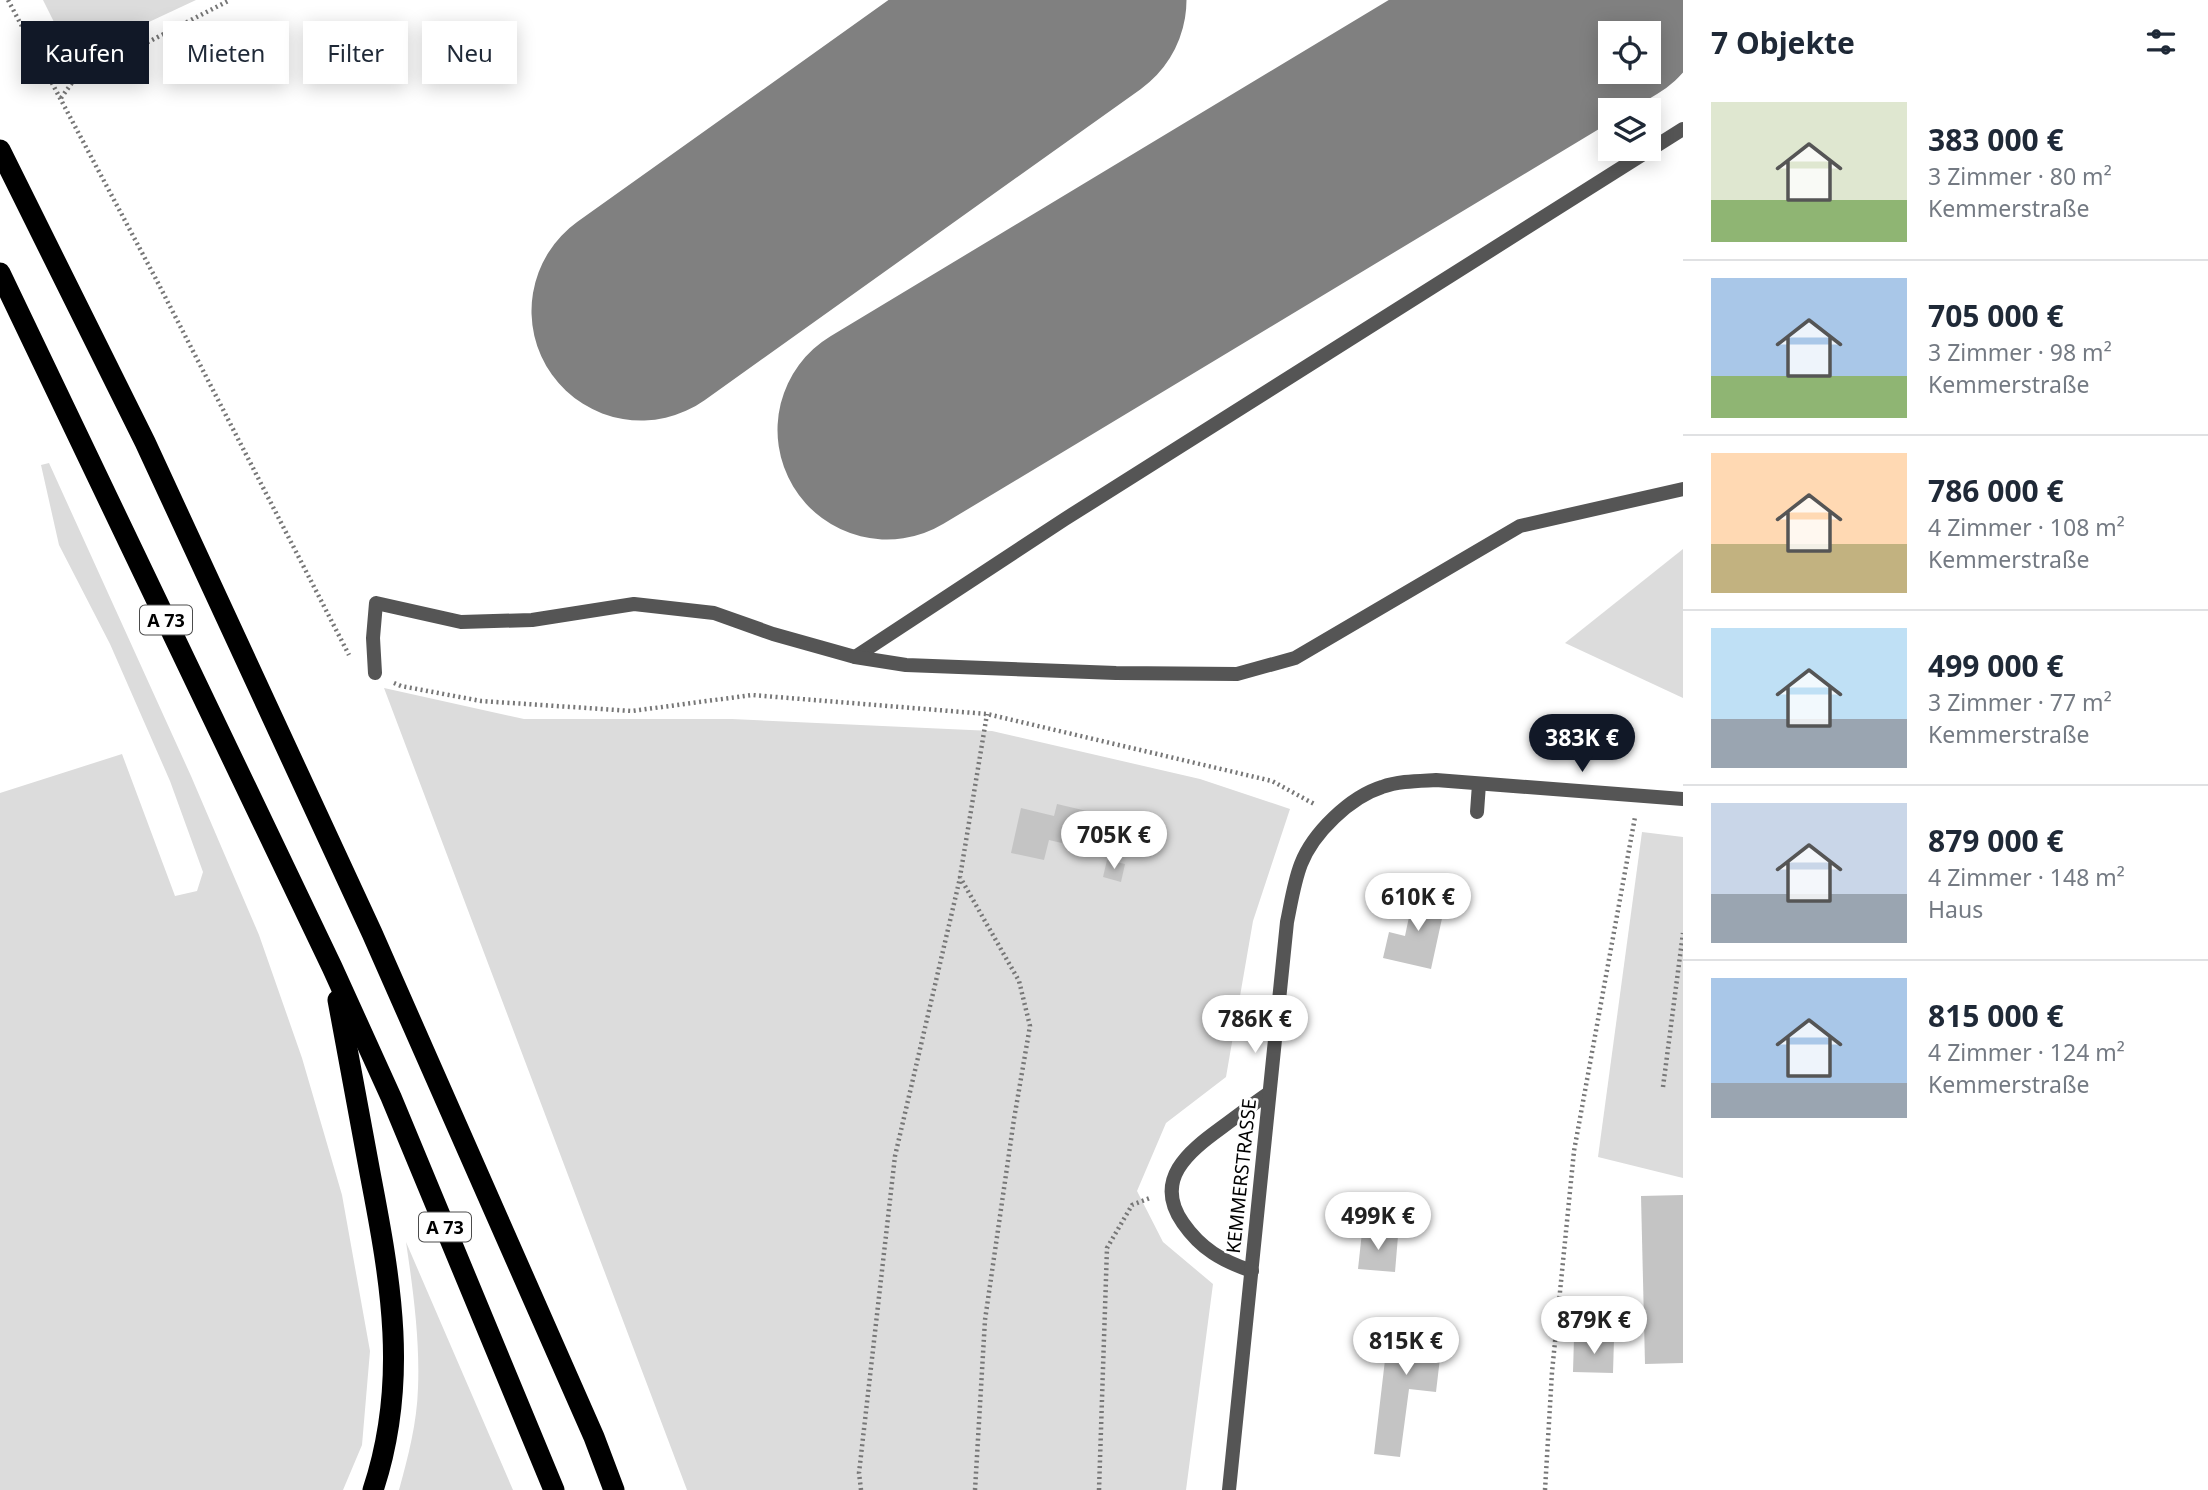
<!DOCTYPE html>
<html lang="de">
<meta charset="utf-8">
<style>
body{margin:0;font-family:"Noto Sans",sans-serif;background:#f6f6f7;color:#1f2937;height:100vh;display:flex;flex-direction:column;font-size:26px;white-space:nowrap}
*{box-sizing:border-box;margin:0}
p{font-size:23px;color:#747a83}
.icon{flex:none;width:38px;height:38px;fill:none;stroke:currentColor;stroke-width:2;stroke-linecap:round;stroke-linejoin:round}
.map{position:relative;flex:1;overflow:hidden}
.sheet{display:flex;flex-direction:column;background:#fff;width:525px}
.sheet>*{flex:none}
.banner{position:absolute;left:21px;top:21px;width:665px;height:63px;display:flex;gap:14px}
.controls{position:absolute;left:1598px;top:21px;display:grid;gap:14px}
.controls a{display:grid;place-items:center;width:63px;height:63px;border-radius:0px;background:#fff;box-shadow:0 4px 18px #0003;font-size:35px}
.price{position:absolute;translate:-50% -60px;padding:0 16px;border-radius:24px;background:#fff;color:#222;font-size:23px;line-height:46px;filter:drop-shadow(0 2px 4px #0008)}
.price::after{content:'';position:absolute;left:50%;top:42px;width:21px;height:16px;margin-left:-10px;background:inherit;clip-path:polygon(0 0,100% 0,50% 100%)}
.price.active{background:#111827;color:#fff}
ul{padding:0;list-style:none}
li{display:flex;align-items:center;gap:21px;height:175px;padding:0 28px}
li+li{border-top:2px solid #e0e1e3}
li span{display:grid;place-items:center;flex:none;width:196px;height:140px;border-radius:0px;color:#555}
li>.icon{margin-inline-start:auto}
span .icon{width:84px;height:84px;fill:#fffc;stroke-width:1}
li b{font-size:30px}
h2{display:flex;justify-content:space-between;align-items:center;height:84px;padding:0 28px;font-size:30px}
.chip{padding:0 24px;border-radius:0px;background:#fff;box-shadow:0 4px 18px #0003;font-size:24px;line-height:63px}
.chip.active{background:#111827;color:#fff}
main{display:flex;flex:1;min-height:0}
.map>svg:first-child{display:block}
.green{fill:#dcdcdc}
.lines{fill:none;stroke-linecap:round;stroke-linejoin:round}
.runway{stroke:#808080;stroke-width:219}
.building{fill:#c4c4c4}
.path{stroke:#777;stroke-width:4.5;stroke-dasharray:2 3.5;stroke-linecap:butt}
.service{stroke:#555;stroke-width:14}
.minor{stroke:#555;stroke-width:14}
.motorway{stroke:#000;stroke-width:21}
.labels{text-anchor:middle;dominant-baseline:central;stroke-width:5;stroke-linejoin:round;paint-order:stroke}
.shield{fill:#fff;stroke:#4c4c4c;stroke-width:2}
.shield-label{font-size:18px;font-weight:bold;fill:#000}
.street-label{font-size:19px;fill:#000;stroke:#fff}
</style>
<main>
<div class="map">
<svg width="1683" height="1490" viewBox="0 0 1683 1490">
<rect width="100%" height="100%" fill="#fff"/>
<!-- green -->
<g class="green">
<path d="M 43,0 L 196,0 L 72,58 Z"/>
<path d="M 49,463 L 191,776 L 259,935 L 302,1058 L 342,1195 L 370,1351 L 362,1445 L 343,1490 L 0,1490 L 0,793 L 122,754 L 175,896 L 197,891 L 203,872 L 170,781 L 110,644 L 59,545 L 41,465 Z"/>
<path d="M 1683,549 L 1683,698 L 1565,643 Z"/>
<path d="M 384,688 L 524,719 L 732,719 L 992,731 L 1200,779 L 1290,809 L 1253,921 L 1226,1077 L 1166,1123 L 1137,1191 L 1163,1242 L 1213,1284 L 1186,1490 L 687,1490 Z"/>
<path d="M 1642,832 L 1683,837 L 1683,1178 L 1598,1157 Z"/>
<path d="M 406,1242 L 513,1490 L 399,1490 C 408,1457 417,1423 418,1388 C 420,1340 413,1289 406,1242 Z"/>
</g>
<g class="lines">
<!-- runway -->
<g class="runway">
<path d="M 641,311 L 1077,0"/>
<path d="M 887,430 L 1601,0"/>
</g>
</g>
<!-- building -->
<g class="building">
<path d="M 1057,804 L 1104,815 L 1096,851 L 1049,840 L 1044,860 L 1011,853 L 1021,808 L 1054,816 Z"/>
<path d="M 1107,860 L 1125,864 L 1121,882 L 1103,877 Z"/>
<path d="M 1414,893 L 1446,900 L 1431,969 L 1383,958 L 1389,932 L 1405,936 Z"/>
<path d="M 1683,1195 L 1683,1363 L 1645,1364 L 1641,1196 Z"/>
<path d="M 1362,1232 L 1398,1236 L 1395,1272 L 1358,1269 Z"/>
<path d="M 1390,1317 L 1444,1324 L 1436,1392 L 1409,1389 L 1400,1457 L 1374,1454 Z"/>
<path d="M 1574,1338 L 1614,1339 L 1613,1373 L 1573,1372 Z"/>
</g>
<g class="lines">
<!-- path -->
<g class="path">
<path d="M 8,0 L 157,281 L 349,655"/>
<path d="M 61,98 L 74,80 L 230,0"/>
<path d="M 394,683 L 401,686 L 481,701 L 632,711 L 752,695 L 987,714 L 1272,781 L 1316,805"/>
<path d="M 1663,1087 L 1683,933"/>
<path d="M 861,1490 L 859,1473 L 895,1156 L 960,878"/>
<path d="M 975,1490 L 985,1320 L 1014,1119 L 1030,1026 L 1019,981 L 960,877 L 987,714"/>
<path d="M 1099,1490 L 1107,1248 L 1132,1205 L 1150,1198"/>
<path d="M 1545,1490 L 1552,1372 L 1574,1151 L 1635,817"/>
</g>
<!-- service -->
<g class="service">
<path d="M 855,657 L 1065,519 L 1683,129"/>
<path d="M 375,673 L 373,638 L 376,603 L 461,622 L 532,620 L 634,604 L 714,613 L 773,634 L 855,657 L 906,665 L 1116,673 L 1237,674 L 1295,658 L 1520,526 L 1683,489"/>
<path d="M 1477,812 L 1479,784"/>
<path d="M 1252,1271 C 1222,1261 1201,1249 1183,1223 C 1153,1180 1188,1152 1221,1128 C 1237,1116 1253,1104 1269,1093"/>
</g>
<!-- minor -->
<path class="minor" d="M 1229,1490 L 1287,922 C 1291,903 1294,882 1301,864 C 1313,833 1350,797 1382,787 C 1399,781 1418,781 1436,780 L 1683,799"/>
<!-- motorway -->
<g class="motorway">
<path d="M 0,150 L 145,442 L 372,933 L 594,1437 L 614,1490"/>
<path d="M 0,273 L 332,967 L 391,1097 L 554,1490"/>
<path d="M 338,1000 C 349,1058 359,1116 370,1173 C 391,1282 409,1382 373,1490"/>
</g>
</g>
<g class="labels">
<!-- shield labels -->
<g class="shield">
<rect x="140" y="605.5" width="52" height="29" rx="5"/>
<rect x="419" y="1212.5" width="52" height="29" rx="5"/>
</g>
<g class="shield-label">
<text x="166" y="620">A 73</text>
<text x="445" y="1227">A 73</text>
</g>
<!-- street labels -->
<g class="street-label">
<text transform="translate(1241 1176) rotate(-84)">KEMMERSTRASSE</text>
</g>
</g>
</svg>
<div class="controls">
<a><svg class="icon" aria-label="locate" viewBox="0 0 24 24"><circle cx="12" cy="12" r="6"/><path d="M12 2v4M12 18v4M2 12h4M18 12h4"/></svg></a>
<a><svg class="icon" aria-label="layers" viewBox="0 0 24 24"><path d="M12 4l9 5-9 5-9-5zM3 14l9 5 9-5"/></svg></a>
</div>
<b class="price active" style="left:1582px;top:774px">383K €</b>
<b class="price" style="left:1114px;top:871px">705K €</b>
<b class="price" style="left:1418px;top:933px">610K €</b>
<b class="price" style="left:1255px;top:1055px">786K €</b>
<b class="price" style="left:1378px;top:1252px">499K €</b>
<b class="price" style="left:1594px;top:1356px">879K €</b>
<b class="price" style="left:1406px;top:1377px">815K €</b>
<div class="banner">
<a class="chip active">Kaufen</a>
<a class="chip">Mieten</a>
<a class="chip">Filter</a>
<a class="chip">Neu</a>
</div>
</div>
<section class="sheet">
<h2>7 Objekte<svg class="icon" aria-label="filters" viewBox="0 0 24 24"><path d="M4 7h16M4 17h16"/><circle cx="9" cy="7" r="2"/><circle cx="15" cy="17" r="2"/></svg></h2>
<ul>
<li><span style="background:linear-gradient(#dfe7d0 70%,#8fb573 0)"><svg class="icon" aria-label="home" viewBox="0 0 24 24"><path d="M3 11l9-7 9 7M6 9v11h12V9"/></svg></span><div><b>383 000 €</b><p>3 Zimmer · 80 m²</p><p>Kemmerstraße</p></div></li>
<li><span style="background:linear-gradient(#a9c7e8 70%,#8fb573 0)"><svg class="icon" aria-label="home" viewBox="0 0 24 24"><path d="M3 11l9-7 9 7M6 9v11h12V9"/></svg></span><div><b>705 000 €</b><p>3 Zimmer · 98 m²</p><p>Kemmerstraße</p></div></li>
<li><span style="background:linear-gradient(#ffd9b3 65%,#c2b280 0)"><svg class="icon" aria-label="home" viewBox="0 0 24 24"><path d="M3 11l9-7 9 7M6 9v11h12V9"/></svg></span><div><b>786 000 €</b><p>4 Zimmer · 108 m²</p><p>Kemmerstraße</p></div></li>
<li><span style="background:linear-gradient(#bfe0f5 65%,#9aa5b1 0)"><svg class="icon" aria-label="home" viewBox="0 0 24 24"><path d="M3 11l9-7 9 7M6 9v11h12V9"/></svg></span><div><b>499 000 €</b><p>3 Zimmer · 77 m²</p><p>Kemmerstraße</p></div></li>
<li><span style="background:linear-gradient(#c9d6e8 65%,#9aa5b1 0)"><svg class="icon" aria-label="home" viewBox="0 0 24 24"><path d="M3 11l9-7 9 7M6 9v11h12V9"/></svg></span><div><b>879 000 €</b><p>4 Zimmer · 148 m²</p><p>Haus</p></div></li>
<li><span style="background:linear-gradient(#a9c7e8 75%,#9aa5b1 0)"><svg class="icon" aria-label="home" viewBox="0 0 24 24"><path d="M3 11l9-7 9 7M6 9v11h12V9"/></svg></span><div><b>815 000 €</b><p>4 Zimmer · 124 m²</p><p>Kemmerstraße</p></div></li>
</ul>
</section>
</main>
